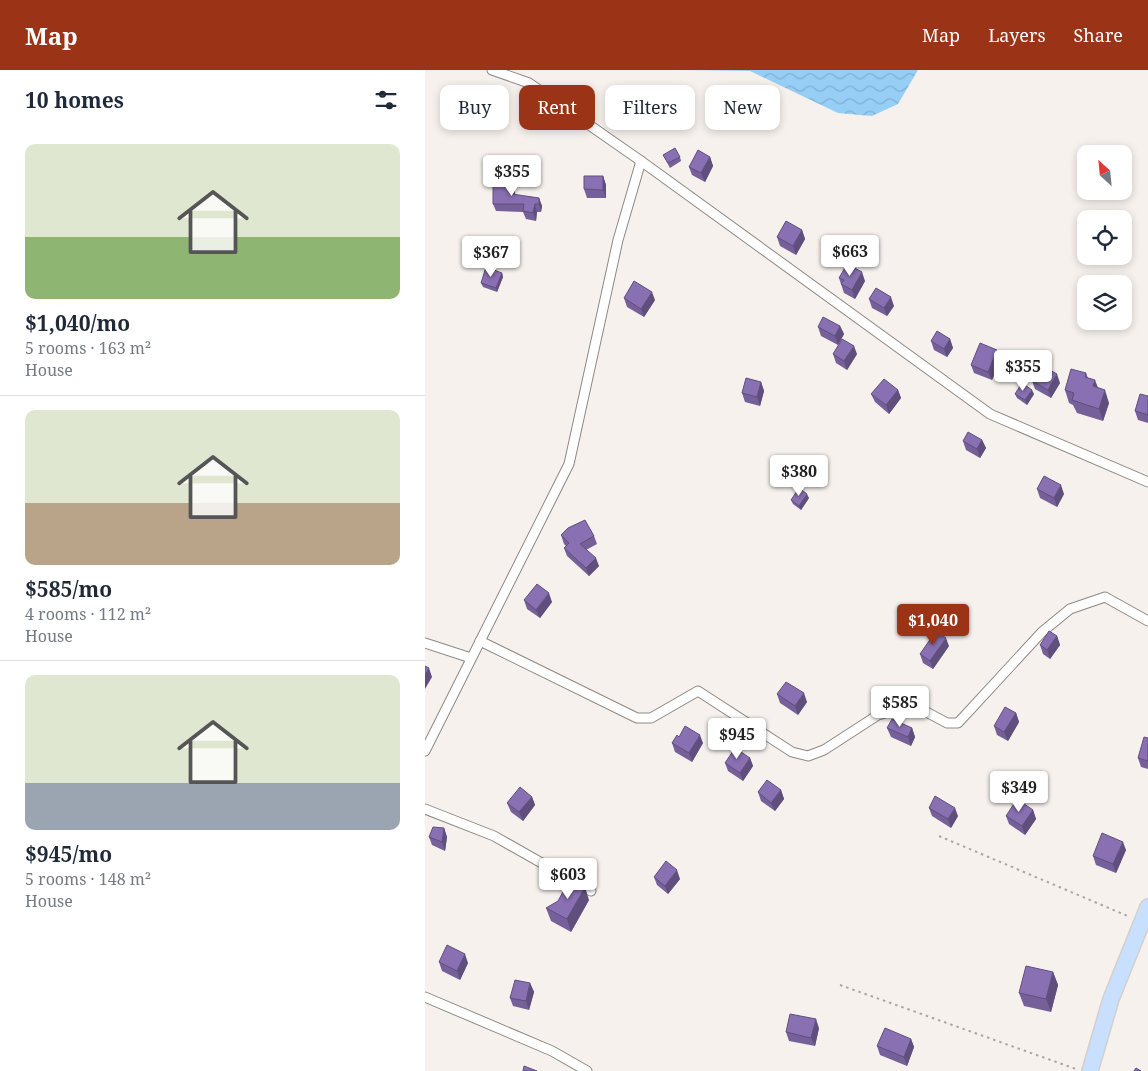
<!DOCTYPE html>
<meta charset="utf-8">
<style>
body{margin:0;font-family:"Noto Serif",serif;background:#f2f2f3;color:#1f2937;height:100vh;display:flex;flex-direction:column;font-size:19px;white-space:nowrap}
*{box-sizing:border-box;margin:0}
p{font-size:16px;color:#747a83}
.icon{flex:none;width:28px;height:28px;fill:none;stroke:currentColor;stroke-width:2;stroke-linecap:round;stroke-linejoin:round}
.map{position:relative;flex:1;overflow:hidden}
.drawer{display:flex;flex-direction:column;background:#fff;width:425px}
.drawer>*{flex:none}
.guide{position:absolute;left:15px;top:15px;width:475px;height:45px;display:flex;gap:10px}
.needle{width:32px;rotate:333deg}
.tools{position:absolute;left:652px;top:75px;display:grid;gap:10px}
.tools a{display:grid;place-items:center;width:55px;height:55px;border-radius:10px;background:#fff;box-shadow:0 2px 8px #0003;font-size:25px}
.price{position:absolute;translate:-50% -42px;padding:0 11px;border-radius:5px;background:#fff;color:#222;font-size:16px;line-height:32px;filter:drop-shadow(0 1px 2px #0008)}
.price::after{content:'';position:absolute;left:50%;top:30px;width:15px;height:11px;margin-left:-8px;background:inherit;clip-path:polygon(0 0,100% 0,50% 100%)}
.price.on{background:#9b3316;color:#fff}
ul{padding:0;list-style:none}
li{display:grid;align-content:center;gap:10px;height:265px;padding:0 25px}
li+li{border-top:1px solid #e0e1e3}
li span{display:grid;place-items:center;height:155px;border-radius:10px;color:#555}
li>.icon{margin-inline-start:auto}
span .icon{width:90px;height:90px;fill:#fffc;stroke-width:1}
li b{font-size:21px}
h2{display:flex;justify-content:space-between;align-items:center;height:60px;padding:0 25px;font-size:21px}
.pill{padding:0 18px;border-radius:10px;background:#fff;box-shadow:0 2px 8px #0003;font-size:18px;line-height:45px}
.pill.on{background:#9b3316;color:#fff}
header{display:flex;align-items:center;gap:30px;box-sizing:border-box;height:70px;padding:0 25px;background:#9b3316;color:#fff}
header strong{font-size:24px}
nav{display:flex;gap:28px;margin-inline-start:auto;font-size:18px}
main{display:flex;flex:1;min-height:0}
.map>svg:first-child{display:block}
.water{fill:url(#water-waves)}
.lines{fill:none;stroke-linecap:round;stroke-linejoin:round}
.minor-casing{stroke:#8d8985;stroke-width:11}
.primary-casing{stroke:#d0d0cf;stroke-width:18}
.path{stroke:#a9a5a2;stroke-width:2;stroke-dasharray:2.5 4;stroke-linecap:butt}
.minor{stroke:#fff;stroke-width:9}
.primary{stroke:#c8e0fd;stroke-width:15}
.wall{fill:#766099}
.shaded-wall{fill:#604e7d}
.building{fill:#8970b2;stroke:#604e7d}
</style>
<header>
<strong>Map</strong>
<nav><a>Map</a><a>Layers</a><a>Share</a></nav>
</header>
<main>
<section class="drawer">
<h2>10 homes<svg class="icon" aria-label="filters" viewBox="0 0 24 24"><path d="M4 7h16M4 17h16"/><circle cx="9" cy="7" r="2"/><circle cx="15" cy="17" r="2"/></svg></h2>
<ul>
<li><span style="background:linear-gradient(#dfe7d0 60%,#8fb573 0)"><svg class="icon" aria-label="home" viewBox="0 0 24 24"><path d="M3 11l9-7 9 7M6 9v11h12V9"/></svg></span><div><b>$1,040/mo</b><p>5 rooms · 163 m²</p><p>House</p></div></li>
<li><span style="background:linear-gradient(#dfe7d0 60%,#b9a48a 0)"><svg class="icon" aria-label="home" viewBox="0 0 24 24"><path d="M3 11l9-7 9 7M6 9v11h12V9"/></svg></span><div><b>$585/mo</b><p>4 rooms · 112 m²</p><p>House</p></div></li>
<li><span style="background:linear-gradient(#dfe7d0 70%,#9aa5b1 0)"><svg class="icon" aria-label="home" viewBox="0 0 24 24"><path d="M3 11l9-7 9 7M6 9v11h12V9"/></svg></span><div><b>$945/mo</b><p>5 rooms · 148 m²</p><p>House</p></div></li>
</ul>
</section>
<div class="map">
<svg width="723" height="1001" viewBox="0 0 723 1001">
<defs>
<pattern id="water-waves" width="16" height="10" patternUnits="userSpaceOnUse" patternTransform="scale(1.25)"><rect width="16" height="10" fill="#96cef6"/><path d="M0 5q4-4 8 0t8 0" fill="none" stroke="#80b0d2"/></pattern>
</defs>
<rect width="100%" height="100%" fill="#f6f1ed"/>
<!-- water -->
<path class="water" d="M 251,0 L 493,0 L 473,34 L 447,46 L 413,43 L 325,1 Z"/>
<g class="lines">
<!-- minor casing -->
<g class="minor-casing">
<g id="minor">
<path d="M 67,0 L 104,13 L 216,91 L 565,344 L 723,412"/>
<path d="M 55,571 L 212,648 L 226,648 L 273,621 L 367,682 L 383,686 L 399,680 L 453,645 L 477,638 L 492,637 L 522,653 L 533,653 L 617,562 L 645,539 L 680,527 L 723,551"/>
<path d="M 0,573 L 46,588"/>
<path d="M 0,681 L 144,394 L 193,170 L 216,91"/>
<path d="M 0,739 L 69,766 L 166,821"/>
<path d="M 0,927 L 127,981 L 162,1001"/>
</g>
</g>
<!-- primary casing -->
<g class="primary-casing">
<path id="primary" d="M 665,1001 L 686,929 L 723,837"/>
</g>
<!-- path -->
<g class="path">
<path d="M 514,766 L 705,847"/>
<path d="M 415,915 L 651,999"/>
</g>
<!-- minor -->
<use href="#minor" class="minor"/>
<!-- primary -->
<use href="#primary" class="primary"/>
</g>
<!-- wall -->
<g class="wall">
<path d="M 238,85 L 255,87 L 256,91 L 245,98 Z"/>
<path d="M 285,87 L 288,96 L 280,112 L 267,105 L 264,97 Z"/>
<path d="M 178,106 L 181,115 L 181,128 L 162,128 L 159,119 Z"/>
<path d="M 90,120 L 90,125 L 114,128 L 117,136 L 116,142 L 112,142 L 111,151 L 101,149 L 98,142 L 71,141 L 68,134 Z"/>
<path d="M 377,160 L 380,169 L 371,185 L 355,176 L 352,167 Z"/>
<path d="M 77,203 L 78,207 L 72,222 L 58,217 L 56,213 Z"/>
<path d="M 414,208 L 440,211 L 430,229 L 419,223 Z"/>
<path d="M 199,228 L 230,230 L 219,247 L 202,237 Z"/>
<path d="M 444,229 L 469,236 L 462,246 L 447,238 Z"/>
<path d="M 415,256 L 419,264 L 413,275 L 396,266 L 393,257 Z"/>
<path d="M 525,269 L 528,278 L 522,287 L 509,280 L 506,271 Z"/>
<path d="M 572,280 L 576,289 L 567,310 L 549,303 L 546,295 Z"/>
<path d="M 408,284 L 432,284 L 422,300 L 411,293 Z"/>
<path d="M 661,303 L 663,308 L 673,318 L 684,333 L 678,351 L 652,343 L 648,335 L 644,333 L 640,320 Z"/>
<path d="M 607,311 L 635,313 L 626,328 L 610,319 Z"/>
<path d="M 336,312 L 339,321 L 335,336 L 320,332 L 317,323 Z"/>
<path d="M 473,320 L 476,328 L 464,344 L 450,332 L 446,324 Z"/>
<path d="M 590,324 L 609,324 L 602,335 L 592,328 Z"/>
<path d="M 723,326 L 723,353 L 713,350 L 710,341 Z"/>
<path d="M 557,370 L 561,378 L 555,388 L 541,380 L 538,371 Z"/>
<path d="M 612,419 L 639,424 L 632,437 L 615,428 Z"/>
<path d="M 384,428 L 376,440 L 368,434 L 366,430 Z"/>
<path d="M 136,465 L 169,466 L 172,474 L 161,480 L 174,496 L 164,506 L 142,486 L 139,478 L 141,476 L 139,474 Z"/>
<path d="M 99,530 L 127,532 L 115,548 L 102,539 Z"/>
<path d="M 632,566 L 635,575 L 625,589 L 618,584 L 615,575 Z"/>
<path d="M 524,576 L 508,599 L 498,593 L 495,584 Z"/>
<path d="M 352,624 L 382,632 L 373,645 L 355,633 Z"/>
<path d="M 591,643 L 594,652 L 583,671 L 572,665 L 569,656 Z"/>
<path d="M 462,658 L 487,658 L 490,667 L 486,676 L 466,667 Z"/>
<path d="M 254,667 L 278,673 L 267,692 L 250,682 L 247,673 Z"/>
<path d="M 723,668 L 723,699 L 716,697 L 713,688 Z"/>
<path d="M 325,688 L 328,696 L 318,711 L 303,701 L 300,693 Z"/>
<path d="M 356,720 L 359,729 L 350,741 L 336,731 L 333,722 Z"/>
<path d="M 107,727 L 110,735 L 98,751 L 86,742 L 82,733 Z"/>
<path d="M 504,738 L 533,746 L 526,758 L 507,746 Z"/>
<path d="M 608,740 L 611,749 L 600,765 L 584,754 L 581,746 Z"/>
<path d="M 19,758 L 22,767 L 20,781 L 7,775 L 4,767 Z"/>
<path d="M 701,780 L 691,803 L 671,795 L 668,786 Z"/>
<path d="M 229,807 L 255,809 L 243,824 L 232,815 Z"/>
<path d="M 164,830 L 146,862 L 126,851 L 121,838 Z"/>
<path d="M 14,892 L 43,893 L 35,910 L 17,901 Z"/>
<path d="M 628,902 L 633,915 L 626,942 L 599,936 L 594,923 Z"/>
<path d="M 105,913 L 109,922 L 104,940 L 88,936 L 85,928 Z"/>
<path d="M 394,958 L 390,976 L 364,971 L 361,962 Z"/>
<path d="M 486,969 L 489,977 L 482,996 L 455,985 L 452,976 Z"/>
</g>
<!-- shaded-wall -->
<g class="shaded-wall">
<path d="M 285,87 L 288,96 L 280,112 L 276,103 Z"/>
<path d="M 178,106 L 181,115 L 181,128 L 178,120 Z"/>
<path d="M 88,112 L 90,120 L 90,132 L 87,124 Z"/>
<path d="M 114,128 L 117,136 L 116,142 L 114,134 Z"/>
<path d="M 110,134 L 112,142 L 111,151 L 108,143 Z"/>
<path d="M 377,160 L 380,169 L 371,185 L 368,176 Z"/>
<path d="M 437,202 L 440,211 L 430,229 L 427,220 Z"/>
<path d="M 77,203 L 78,207 L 72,222 L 71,218 Z"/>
<path d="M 227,222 L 230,230 L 219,247 L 216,239 Z"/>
<path d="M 466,227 L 469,236 L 462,246 L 459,238 Z"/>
<path d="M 415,256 L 419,264 L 413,275 L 410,266 Z"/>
<path d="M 525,269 L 528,278 L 522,287 L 519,279 Z"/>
<path d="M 429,276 L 432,284 L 422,300 L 419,291 Z"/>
<path d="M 572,280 L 576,289 L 567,310 L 563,302 Z"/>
<path d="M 632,304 L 635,313 L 626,328 L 623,320 Z"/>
<path d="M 670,310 L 675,323 L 668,316 Z"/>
<path d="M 336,312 L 339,321 L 335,336 L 332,327 Z"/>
<path d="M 473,320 L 476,328 L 464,344 L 461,335 Z"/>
<path d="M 607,320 L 609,324 L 602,335 L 600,330 Z"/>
<path d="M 680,320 L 684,333 L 678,351 L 674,339 Z"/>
<path d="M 557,370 L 561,378 L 555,388 L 552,379 Z"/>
<path d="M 636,415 L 639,424 L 632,437 L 629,428 Z"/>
<path d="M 382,424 L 384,428 L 376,440 L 374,436 Z"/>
<path d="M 171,488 L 174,496 L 164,506 L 161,498 Z"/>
<path d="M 124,523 L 127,532 L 115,548 L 111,540 Z"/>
<path d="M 632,566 L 635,575 L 625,589 L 622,580 Z"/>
<path d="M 521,568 L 524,576 L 508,599 L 505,591 Z"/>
<path d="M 4,598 L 7,607 L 0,619 L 0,605 Z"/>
<path d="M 379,623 L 382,632 L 373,645 L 370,636 Z"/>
<path d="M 591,643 L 594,652 L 583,671 L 579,662 Z"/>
<path d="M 487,658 L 490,667 L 486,676 L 483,667 Z"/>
<path d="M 275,665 L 278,673 L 267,692 L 264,683 Z"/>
<path d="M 325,688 L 328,696 L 318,711 L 315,703 Z"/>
<path d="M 356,720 L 359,729 L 350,741 L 346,733 Z"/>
<path d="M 107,727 L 110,735 L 98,751 L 94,742 Z"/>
<path d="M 530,738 L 533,746 L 526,758 L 523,749 Z"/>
<path d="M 608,740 L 611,749 L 600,765 L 597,756 Z"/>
<path d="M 19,758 L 22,767 L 20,781 L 17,772 Z"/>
<path d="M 698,772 L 701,780 L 691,803 L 688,794 Z"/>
<path d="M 252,800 L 255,809 L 243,824 L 240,816 Z"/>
<path d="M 160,817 L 164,830 L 146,862 L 142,849 Z"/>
<path d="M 40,884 L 43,893 L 35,910 L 32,901 Z"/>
<path d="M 628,902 L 633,915 L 626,942 L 621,929 Z"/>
<path d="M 105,913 L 109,922 L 104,940 L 101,931 Z"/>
<path d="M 391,949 L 394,958 L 390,976 L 386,968 Z"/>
<path d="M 486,969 L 489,977 L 482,996 L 479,987 Z"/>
</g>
<!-- building -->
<g class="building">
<path d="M 250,78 L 255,87 L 243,93 L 238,85 Z"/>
<path d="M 273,80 L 285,87 L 276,103 L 264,97 Z"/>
<path d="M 159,106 L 178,106 L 178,120 L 159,119 Z"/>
<path d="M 68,112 L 88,112 L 87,124 L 114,128 L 114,134 L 110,134 L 108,143 L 98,141 L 99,134 L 68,134 Z"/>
<path d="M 361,151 L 377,160 L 368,176 L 352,167 Z"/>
<path d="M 422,194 L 437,202 L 427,220 L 416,214 L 419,210 L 414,208 Z"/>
<path d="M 61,197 L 77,203 L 71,218 L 56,213 Z"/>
<path d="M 209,211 L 227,222 L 216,239 L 199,228 Z"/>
<path d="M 451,218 L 466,227 L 459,238 L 444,229 Z"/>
<path d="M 398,247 L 415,256 L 410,266 L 393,257 Z"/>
<path d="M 512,261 L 525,269 L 519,279 L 506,271 Z"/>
<path d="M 417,269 L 429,276 L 419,291 L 408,284 Z"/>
<path d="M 555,273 L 572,280 L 563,302 L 546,295 Z"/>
<path d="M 616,295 L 632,304 L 623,320 L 607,311 Z"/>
<path d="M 646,299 L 661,303 L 660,307 L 670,310 L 668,316 L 680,320 L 674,339 L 647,330 L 649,323 L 640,320 Z"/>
<path d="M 321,308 L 336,312 L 332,327 L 317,323 Z"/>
<path d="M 459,309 L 473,320 L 461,335 L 446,324 Z"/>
<path d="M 597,313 L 607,320 L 600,330 L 590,324 Z"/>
<path d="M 715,324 L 723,326 L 723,345 L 710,341 Z"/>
<path d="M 543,362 L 557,370 L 552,379 L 538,371 Z"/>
<path d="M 619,406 L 636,415 L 629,428 L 612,419 Z"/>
<path d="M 374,418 L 382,424 L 374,436 L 366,430 Z"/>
<path d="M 160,450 L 169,466 L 155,474 L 171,488 L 161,498 L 139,478 L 144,473 L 136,465 L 143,458 Z"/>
<path d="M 112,514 L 124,523 L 111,540 L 99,530 Z"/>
<path d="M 511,561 L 521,568 L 505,591 L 495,584 Z"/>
<path d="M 624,561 L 632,566 L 622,580 L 615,575 Z"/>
<path d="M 0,596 L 4,598 L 0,605 Z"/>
<path d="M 361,612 L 379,623 L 370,636 L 352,624 Z"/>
<path d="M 580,637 L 591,643 L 579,662 L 569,656 Z"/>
<path d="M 467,649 L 487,658 L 483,667 L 462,658 Z"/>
<path d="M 260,656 L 275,665 L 264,683 L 247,673 L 252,665 L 254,667 Z"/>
<path d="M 719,667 L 723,668 L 723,691 L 713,688 Z"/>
<path d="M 310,678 L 325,688 L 315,703 L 300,693 Z"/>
<path d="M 342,710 L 356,720 L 346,733 L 333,722 Z"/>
<path d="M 95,717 L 107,727 L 94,742 L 82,733 Z"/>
<path d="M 510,726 L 530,738 L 523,749 L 504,738 Z"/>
<path d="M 592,729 L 608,740 L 597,756 L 581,746 Z"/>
<path d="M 8,757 L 19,758 L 17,772 L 4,767 Z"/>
<path d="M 677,763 L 698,772 L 688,794 L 668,786 Z"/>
<path d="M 241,791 L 252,800 L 240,816 L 229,807 Z"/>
<path d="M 145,809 L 160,817 L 142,849 L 121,838 L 133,831 Z"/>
<path d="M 22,875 L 40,884 L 32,901 L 14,892 Z"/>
<path d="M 601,896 L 628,902 L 621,929 L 594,923 Z"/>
<path d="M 90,910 L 105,913 L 101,931 L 85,928 Z"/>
<path d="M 365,944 L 391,949 L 386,968 L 361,962 Z"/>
<path d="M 460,958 L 486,969 L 479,987 L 452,976 Z"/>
<path d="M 99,996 L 112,1001 L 98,1001 Z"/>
<path d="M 711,998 L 716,1001 L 709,1001 Z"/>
</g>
</svg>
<div class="tools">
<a><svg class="needle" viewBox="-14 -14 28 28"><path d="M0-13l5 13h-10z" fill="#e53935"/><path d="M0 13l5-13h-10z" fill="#747a83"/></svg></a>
<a><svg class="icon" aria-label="locate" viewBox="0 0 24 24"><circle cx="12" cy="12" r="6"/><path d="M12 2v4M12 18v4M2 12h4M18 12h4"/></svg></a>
<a><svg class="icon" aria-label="layers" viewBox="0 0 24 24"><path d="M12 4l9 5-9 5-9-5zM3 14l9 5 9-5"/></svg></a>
</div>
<b class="price" style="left:87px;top:127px">$355</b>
<b class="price" style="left:425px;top:207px">$663</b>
<b class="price" style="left:66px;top:208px">$367</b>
<b class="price" style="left:598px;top:322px">$355</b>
<b class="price" style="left:374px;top:427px">$380</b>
<b class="price on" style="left:508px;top:576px">$1,040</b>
<b class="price" style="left:475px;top:658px">$585</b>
<b class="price" style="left:312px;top:690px">$945</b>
<b class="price" style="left:594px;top:743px">$349</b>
<b class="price" style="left:143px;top:830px">$603</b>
<div class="guide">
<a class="pill">Buy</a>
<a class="pill on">Rent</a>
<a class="pill">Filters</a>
<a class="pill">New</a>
</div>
</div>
</main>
